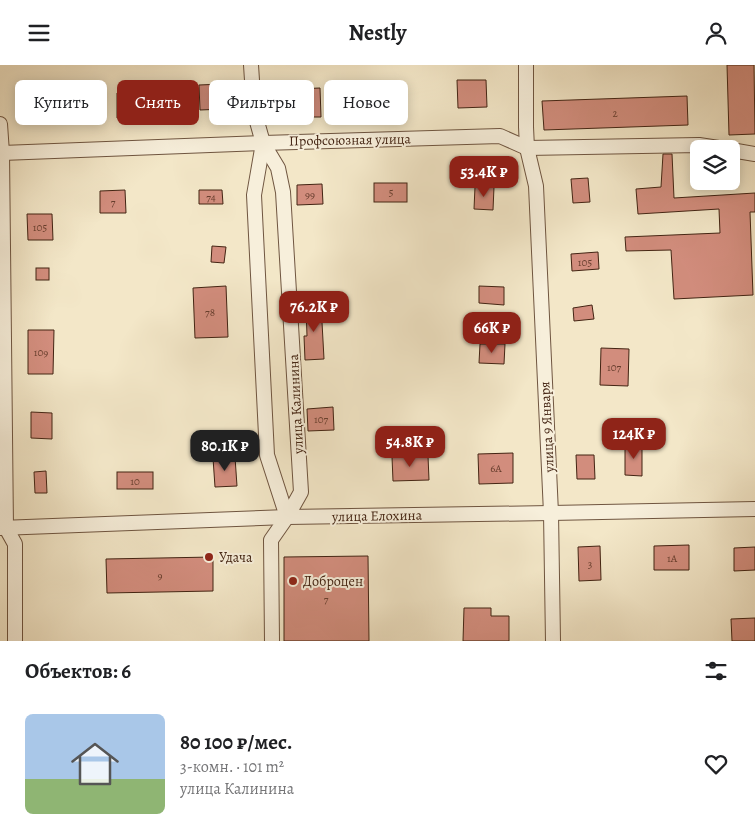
<!DOCTYPE html>
<html lang="ru">
<meta charset="utf-8">
<style>
body{margin:0;font-family:Alegreya,serif;background:#f6f6f6;color:#202124;height:100vh;display:flex;flex-direction:column;font-size:19px;white-space:nowrap}
*{box-sizing:border-box;margin:0}
p{font-size:16px;color:#757577}
.icon{flex:none;width:28px;height:28px;fill:none;stroke:currentColor;stroke-width:2;stroke-linecap:round;stroke-linejoin:round}
.map{position:relative;height:576px;overflow:hidden}
.panel{display:flex;flex-direction:column;background:#fff;flex:1}
.panel>*{flex:none}
.hud{position:absolute;left:15px;top:15px;width:500px;height:45px;display:flex;gap:10px}
.tools{position:absolute;left:690px;top:75px;display:grid;gap:10px}
.tools a{display:grid;place-items:center;width:50px;height:50px;border-radius:8px;background:#fff;box-shadow:0 2px 12px #0003;font-size:25px}
.price{position:absolute;translate:-50% -42px;padding:0 11px;border-radius:10px;background:#8f2418;color:#fff;font-size:16px;line-height:32px;filter:drop-shadow(0 1px 2px #0008)}
.price::after{content:'';position:absolute;left:50%;top:30px;width:15px;height:11px;margin-left:-8px;background:inherit;clip-path:polygon(0 0,100% 0,50% 100%)}
.price.selected{background:#222;color:#fff}
ul{padding:0;list-style:none}
li{display:flex;align-items:center;gap:15px;height:125px;padding:0 25px}
li+li{border-top:1px solid #e0e0e0}
li span{display:grid;place-items:center;flex:none;width:140px;height:100px;border-radius:8px;color:#555}
li>.icon{margin-inline-start:auto}
span .icon{width:60px;height:60px;fill:#fffc;stroke-width:1}
li b{font-size:21px}
h2{display:flex;justify-content:space-between;align-items:center;height:60px;padding:0 25px;font-size:21px}
.chip{padding:0 18px;border-radius:8px;background:#fff;box-shadow:0 2px 12px #0003;font-size:18px;line-height:45px}
.chip.selected{background:#8f2418;color:#fff}
header{display:flex;justify-content:space-between;align-items:center;height:65px;padding:0 25px;background:#fff;font-size:22px;font-weight:700}
.map>svg:first-child{display:block}
.building{fill:#d28d7d;stroke:#432413}
.lines{fill:none;stroke-linecap:round;stroke-linejoin:round}
.street-casing{stroke:#6f5540;stroke-width:16}
.street{stroke:#f7efdb;stroke-width:14}
.poi-dot{fill:#8f2418;stroke:#f7efdb;stroke-width:2}
.labels{text-anchor:middle;dominant-baseline:central;stroke-width:4;stroke-linejoin:round;paint-order:stroke}
.number-label{font-size:11px;fill:#673e2e}
.street-label{font-size:14px;fill:#432413;stroke:#f7efdb}
.poi-label{font-size:14px;fill:#432413;stroke:#f7efdb;text-anchor:start}
</style>
<header><svg class="icon" aria-label="menu" viewBox="0 0 24 24"><path d="M4 6h16M4 12h16M4 18h16"/></svg>Nestly<svg class="icon" aria-label="person" viewBox="0 0 24 24"><circle cx="12" cy="8" r="4"/><path d="M4 21q1-7 8-7t8 7"/></svg></header>
<div class="map">
<svg width="755" height="576" viewBox="0 0 755 576">
<rect width="100%" height="100%" fill="#f3e7c8"/>
<filter id="stains"><feTurbulence type="fractalNoise" baseFrequency=".004" numOctaves="4"/><feColorMatrix values="0 0 0 0 .2 0 0 0 0 .09 0 0 0 0 .02 0 0 0 .5 -.17"/></filter>
<radialGradient id="worn" r=".72"><stop offset=".6" stop-color="#630" stop-opacity="0"/><stop offset="1" stop-color="#630" stop-opacity=".3"/></radialGradient>
<!-- building -->
<g class="building">
<path d="M 727,0 L 754,0 L 755,69 L 729,70 Z"/>
<path d="M 457,15 L 486,15 L 487,42 L 458,43 Z"/>
<path d="M 223,19 L 224,44 L 200,45 L 199,20 Z"/>
<path d="M 320,23 L 321,52 L 297,52 L 296,24 Z"/>
<path d="M 25,24 L 48,24 L 49,56 L 27,57 Z"/>
<path d="M 117,28 L 145,29 L 145,53 L 117,53 Z"/>
<path d="M 687,31 L 688,60 L 544,65 L 542,36 Z"/>
<path d="M 663,89 L 672,89 L 674,133 L 755,128 L 755,147 L 750,147 L 753,230 L 674,234 L 671,185 L 626,186 L 625,172 L 720,168 L 719,144 L 638,149 L 636,124 L 661,122 Z"/>
<path d="M 588,113 L 590,137 L 573,138 L 571,114 Z"/>
<rect x="374" y="118" width="33" height="19"/>
<path d="M 322,119 L 323,139 L 297,140 L 297,120 Z"/>
<path d="M 475,122 L 494,122 L 493,145 L 474,144 Z"/>
<path d="M 125,125 L 126,148 L 100,148 L 100,126 Z"/>
<path d="M 199,125 L 222,125 L 223,139 L 199,139 Z"/>
<path d="M 27,149 L 52,149 L 53,175 L 28,175 Z"/>
<path d="M 212,181 L 226,182 L 224,198 L 211,197 Z"/>
<path d="M 598,187 L 599,204 L 572,206 L 571,189 Z"/>
<rect x="36" y="203" width="13" height="12"/>
<path d="M 226,221 L 228,272 L 195,273 L 193,223 Z"/>
<path d="M 479,221 L 504,222 L 504,240 L 479,238 Z"/>
<path d="M 321,239 L 324,294 L 305,295 L 304,271 L 307,271 L 306,240 Z"/>
<path d="M 592,240 L 594,254 L 574,256 L 573,243 Z"/>
<path d="M 28,265 L 54,265 L 53,309 L 28,309 Z"/>
<path d="M 480,279 L 505,279 L 504,299 L 479,298 Z"/>
<path d="M 601,283 L 629,284 L 628,321 L 600,320 Z"/>
<path d="M 333,342 L 334,365 L 308,366 L 307,344 Z"/>
<path d="M 31,347 L 52,348 L 52,374 L 31,373 Z"/>
<path d="M 625,379 L 642,379 L 642,411 L 625,410 Z"/>
<path d="M 513,388 L 513,418 L 479,419 L 478,389 Z"/>
<path d="M 576,390 L 594,390 L 595,414 L 577,414 Z"/>
<path d="M 428,391 L 429,415 L 393,416 L 392,392 Z"/>
<path d="M 235,392 L 237,421 L 215,422 L 213,393 Z"/>
<path d="M 46,406 L 47,428 L 35,428 L 34,407 Z"/>
<rect x="117" y="407" width="36" height="17"/>
<path d="M 689,480 L 689,505 L 654,505 L 654,481 Z"/>
<path d="M 600,481 L 601,515 L 579,516 L 578,482 Z"/>
<path d="M 755,482 L 755,505 L 734,506 L 734,483 Z"/>
<path d="M 368,491 L 369,576 L 284,576 L 284,492 Z"/>
<path d="M 213,492 L 213,526 L 107,528 L 106,494 Z"/>
<path d="M 464,543 L 491,543 L 491,551 L 509,551 L 509,576 L 463,576 Z"/>
<path d="M 755,553 L 755,576 L 732,576 L 731,554 Z"/>
</g>
<g class="lines">
<!-- street casing -->
<g class="street-casing">
<g id="street">
<path d="M 251,0 L 254,46 L 263,78 L 254,130 L 267,390 L 287,452"/>
<path d="M 526,0 L 526,62 L 527,83 L 536,121 L 551,448 L 553,576"/>
<path d="M 0,59 L 2,88 L 6,463 L 15,479 L 15,576"/>
<path d="M 263,78 L 278,103 L 283,127 L 301,427 L 287,452 L 271,475 L 272,576"/>
<path d="M 731,85 L 755,89"/>
<path d="M 2,88 L 263,78 L 500,71 L 527,83 L 699,80 L 725,84"/>
<path d="M 0,463 L 287,452 L 551,448 L 755,444"/>
</g>
</g>
<!-- street -->
<use href="#street" class="street"/>
</g>
<!-- markers -->
<g class="poi-dot">
<circle cx="209" cy="492" r="5"/>
<circle cx="293" cy="516" r="5"/>
</g>
<g class="labels">
<!-- number labels -->
<g class="number-label">
<text x="615" y="48">2</text>
<text x="391" y="127">5</text>
<text x="310" y="129">99</text>
<text x="211" y="132">74</text>
<text x="113" y="137">7</text>
<text x="40" y="162">105</text>
<text x="585" y="197">105</text>
<text x="210" y="247">78</text>
<text x="41" y="287">109</text>
<text x="614" y="302">107</text>
<text x="321" y="354">107</text>
<text x="496" y="403">6А</text>
<text x="135" y="416">10</text>
<text x="672" y="493">1А</text>
<text x="590" y="499">3</text>
<text x="160" y="510">9</text>
<text x="326" y="534">7</text>
</g>
<!-- street labels -->
<g class="street-label">
<text transform="translate(350 75) rotate(-1)">Профсоюзная улица</text>
<text transform="translate(296 339) rotate(-93)">улица Калинина</text>
<text transform="translate(547 362) rotate(-93)">улица 9 Января</text>
<text transform="translate(377 451) rotate(-1)">улица Елохина</text>
</g>
<!-- poi labels -->
<g class="poi-label">
<text x="219" y="492">Удача</text>
<text x="303" y="516">Доброцен</text>
</g>
</g>
<rect width="100%" height="100%" filter="url(#stains)"/>
<rect width="100%" height="100%" fill="url(#worn)"/>
</svg>
<div class="tools">
<a><svg class="icon" aria-label="layers" viewBox="0 0 24 24"><path d="M12 4l9 5-9 5-9-5zM3 14l9 5 9-5"/></svg></a>
</div>
<b class="price" style="left:484px;top:133px">53.4K ₽</b>
<b class="price" style="left:314px;top:268px">76.2K ₽</b>
<b class="price" style="left:492px;top:289px">66K ₽</b>
<b class="price" style="left:634px;top:395px">124K ₽</b>
<b class="price" style="left:410px;top:403px">54.8K ₽</b>
<b class="price selected" style="left:225px;top:407px">80.1K ₽</b>
<div class="hud">
<a class="chip">Купить</a>
<a class="chip selected">Снять</a>
<a class="chip">Фильтры</a>
<a class="chip">Новое</a>
</div>
</div>
<section class="panel">
<h2>Объектов: 6<svg class="icon" aria-label="filters" viewBox="0 0 24 24"><path d="M4 7h16M4 17h16"/><circle cx="9" cy="7" r="2"/><circle cx="15" cy="17" r="2"/></svg></h2>
<ul>
<li><span style="background:linear-gradient(#a9c7e8 65%,#8fb573 0)"><svg class="icon" aria-label="home" viewBox="0 0 24 24"><path d="M3 11l9-7 9 7M6 9v11h12V9"/></svg></span><div><b>80 100 ₽/мес.</b><p>3-комн. · 101 m²</p><p>улица Калинина</p></div><svg class="icon" aria-label="heart" viewBox="0 0 24 24"><path d="M12 20l-8-8c-3-5 5-10 8-4 3-6 11-1 8 4z"/></svg></li>
</ul>
</section>
